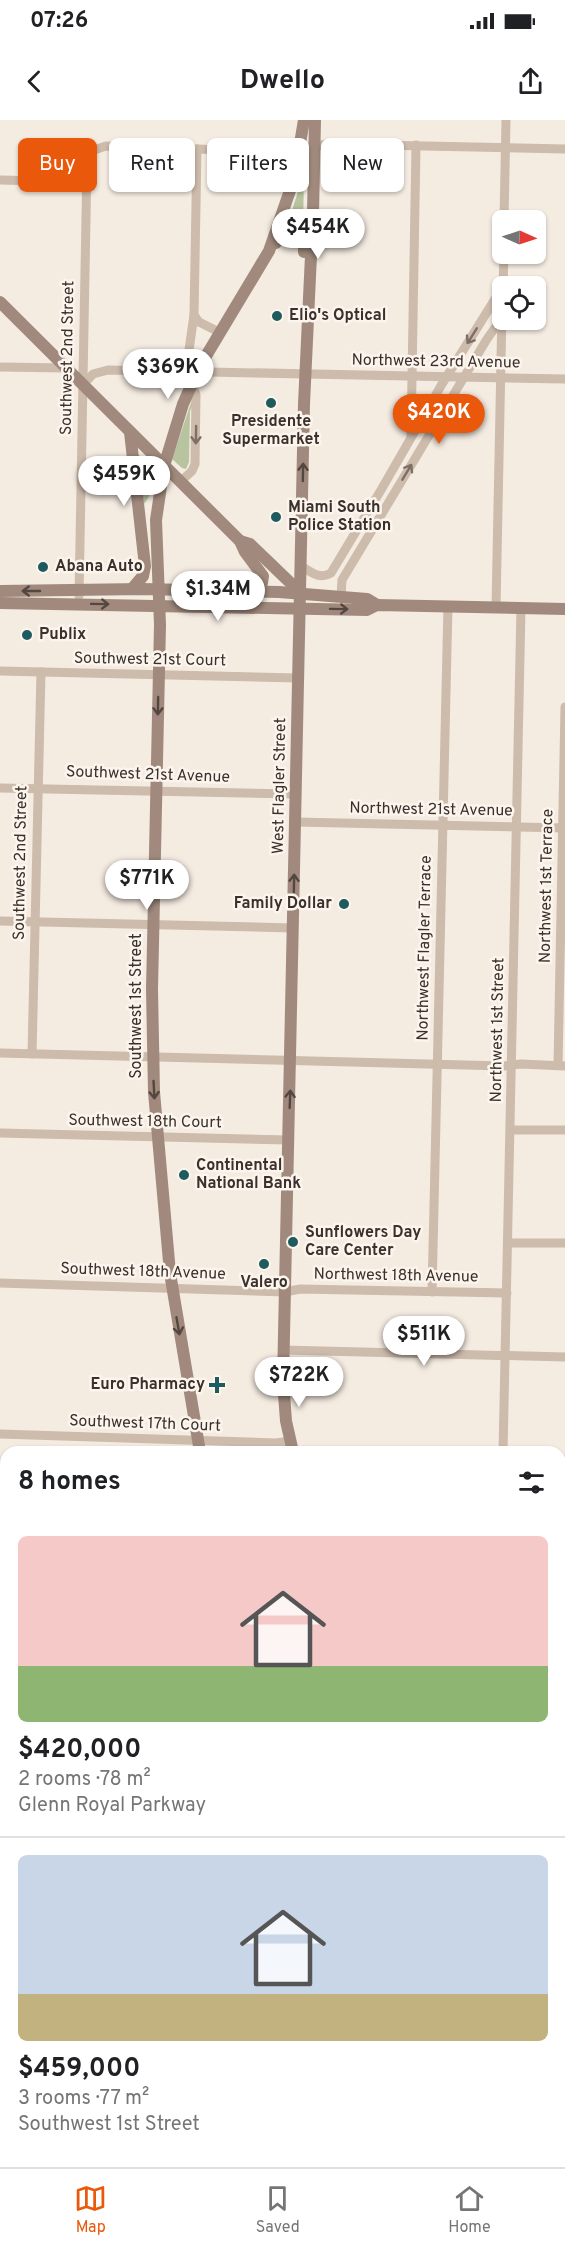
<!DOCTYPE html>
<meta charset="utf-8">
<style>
body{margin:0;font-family:Overpass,sans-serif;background:#f6f6f6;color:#202124;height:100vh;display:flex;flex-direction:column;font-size:22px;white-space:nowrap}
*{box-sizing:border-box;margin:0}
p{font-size:20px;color:#757577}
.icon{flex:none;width:33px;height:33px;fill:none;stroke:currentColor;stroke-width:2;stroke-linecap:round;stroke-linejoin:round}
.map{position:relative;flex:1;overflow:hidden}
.panel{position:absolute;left:0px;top:1326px;width:566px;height:722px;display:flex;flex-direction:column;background:#fff;border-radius:18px 18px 0 0;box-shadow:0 2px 4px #0004}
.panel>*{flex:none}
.hud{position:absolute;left:18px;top:18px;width:530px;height:54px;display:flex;gap:12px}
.needle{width:39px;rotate:93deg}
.buttons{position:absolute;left:492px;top:90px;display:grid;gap:12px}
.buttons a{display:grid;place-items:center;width:54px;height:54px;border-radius:9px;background:#fff;box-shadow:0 2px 4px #0004;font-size:30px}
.price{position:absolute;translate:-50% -51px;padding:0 14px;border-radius:21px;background:#fff;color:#222;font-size:20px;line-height:39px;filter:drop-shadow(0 2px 3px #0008)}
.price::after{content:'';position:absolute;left:50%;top:36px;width:18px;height:14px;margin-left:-9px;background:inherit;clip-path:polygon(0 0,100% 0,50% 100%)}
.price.active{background:#ea580c;color:#fff}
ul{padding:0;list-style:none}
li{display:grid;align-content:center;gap:12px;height:318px;padding:0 18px}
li+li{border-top:2px solid #e0e0e0}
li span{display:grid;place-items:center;height:186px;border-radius:9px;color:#555}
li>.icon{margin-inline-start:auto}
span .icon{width:108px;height:108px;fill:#fffc;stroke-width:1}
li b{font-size:26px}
h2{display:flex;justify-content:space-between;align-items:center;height:72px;padding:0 18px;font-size:26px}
.chip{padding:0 21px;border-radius:9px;background:#fff;box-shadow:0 2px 4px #0004;font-size:21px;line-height:54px}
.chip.active{background:#ea580c;color:#fff}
.status{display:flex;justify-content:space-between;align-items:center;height:42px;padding:0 30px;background:#fff;direction:ltr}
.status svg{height:16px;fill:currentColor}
header{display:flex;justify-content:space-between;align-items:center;height:78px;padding:0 18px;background:#fff;font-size:27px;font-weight:700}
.menu{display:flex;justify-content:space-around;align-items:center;height:84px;border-top:2px solid #e0e0e0;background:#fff;font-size:16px;color:#757577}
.menu a{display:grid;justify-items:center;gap:3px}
.menu .active{color:#ea580c}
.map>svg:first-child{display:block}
.green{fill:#b8c4a0}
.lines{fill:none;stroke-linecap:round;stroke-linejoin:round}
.minor{stroke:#cdbbac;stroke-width:9}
.secondary{stroke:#a18a7d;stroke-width:12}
.oneway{stroke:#7d6f65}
.oneway2{stroke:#544640}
.poi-dot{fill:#1f5a5e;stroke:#fbf5ee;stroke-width:2}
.labels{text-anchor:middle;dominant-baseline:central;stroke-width:5;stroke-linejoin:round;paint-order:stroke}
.poi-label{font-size:16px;font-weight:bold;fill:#3b302b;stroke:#fbf5ee;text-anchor:start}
.street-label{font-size:16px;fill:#3b302b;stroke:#fbf5ee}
</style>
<div class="status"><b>07:26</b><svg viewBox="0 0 49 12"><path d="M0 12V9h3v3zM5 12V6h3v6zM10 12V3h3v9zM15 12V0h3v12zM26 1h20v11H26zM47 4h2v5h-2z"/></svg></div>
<header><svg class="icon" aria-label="back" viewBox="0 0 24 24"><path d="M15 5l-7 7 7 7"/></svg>Dwello<svg class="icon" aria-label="share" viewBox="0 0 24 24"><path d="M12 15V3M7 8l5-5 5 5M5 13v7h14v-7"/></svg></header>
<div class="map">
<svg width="565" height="2047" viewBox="0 0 565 2047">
<rect width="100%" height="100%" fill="#f4ebe1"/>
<!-- green -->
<g class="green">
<path d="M 302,59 L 304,59 L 303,104 L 289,100 Z"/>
<path d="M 193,277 L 193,284 L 190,291 L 189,342 L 186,349 L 182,348 L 172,339 Z"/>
<path d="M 138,334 C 154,350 158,366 144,384 Z"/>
</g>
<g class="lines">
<!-- minor -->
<g class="minor">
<path d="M 0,60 L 87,62"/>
<path d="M 504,100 L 506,0"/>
<path d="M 503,166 L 504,134"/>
<path d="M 194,195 L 199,202 L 221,213"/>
<path d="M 0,247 L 66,248"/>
<path d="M 176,251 L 188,237 L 194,195 L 197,29"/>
<path d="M 83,265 L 93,254 L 108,250 L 565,259"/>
<path d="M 411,316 L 416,25"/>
<path d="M 180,362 L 192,351 L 195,344 L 196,275 L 192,263"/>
<path d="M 301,446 C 311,452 320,460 331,453 L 381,370 L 442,264 L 502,168"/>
<path d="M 79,476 L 87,44 L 94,30 L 106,26 L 289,32 L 327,24 L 565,29"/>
<path d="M 341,477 L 342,460 L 487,219 L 502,198"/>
<path d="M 496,487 L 502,190"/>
<path d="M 0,551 L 298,558"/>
<path d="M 0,668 L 296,674"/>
<path d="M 296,702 L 565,708"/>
<path d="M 0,801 L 293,808"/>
<path d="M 0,933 L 504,946 L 521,944 L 565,946"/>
<path d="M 32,934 L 41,552"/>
<path d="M 558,945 L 565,587"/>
<path d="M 511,1010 L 565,1010"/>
<path d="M 0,1013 L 289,1020"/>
<path d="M 508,1123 L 565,1123"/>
<path d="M 0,1163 L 285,1172 L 300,1169 L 507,1173"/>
<path d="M 432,1172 L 448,486"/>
<path d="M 283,1230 L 565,1237"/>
<path d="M 0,1314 L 276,1323 L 290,1321"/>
<path d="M 503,1332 L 521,488"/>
<path d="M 560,1352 L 565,1352"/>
<path d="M 0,1558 L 6,1558"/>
<path d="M 560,1573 L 565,1573"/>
<path d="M 0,1746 L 6,1746"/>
<path d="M 560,1761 L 565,1762"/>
<path d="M 0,1934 L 6,1934"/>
<path d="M 560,1949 L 565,1950"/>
<path d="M 82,2047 L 83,2042"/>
<path d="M 268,2047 L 268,2042"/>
<path d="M 449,2047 L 449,2042"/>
</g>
<!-- secondary -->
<g class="secondary">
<path d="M 276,123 C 282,115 287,106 298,109 L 304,118 L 304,132"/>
<path d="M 0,182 L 240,421 L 245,432 L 263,456 L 262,463 L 257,472"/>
<path d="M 130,312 L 145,446 L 143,456 L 132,469"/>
<path d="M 240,421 L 250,424 L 301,473"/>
<path d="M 0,471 L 142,469 L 279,472 L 367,479 L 377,485"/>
<path d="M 0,483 L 367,490 L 377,485 L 565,489"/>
<path d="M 200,1332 L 170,1153 L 154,972 L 152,869 L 160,505 L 156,400 L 164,346 L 183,284 L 200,246 L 269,131 L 294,59 L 304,0"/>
<path d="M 293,1332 L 286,1301 L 283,1261 L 304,284 L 313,93 L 315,0"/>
<path d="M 560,1393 L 565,1393"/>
<path d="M 0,1394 L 6,1394"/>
<path d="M 0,1405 L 6,1405"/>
<path d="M 560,1410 L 565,1410"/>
<path d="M 203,2047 L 203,2042"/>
<path d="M 325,2047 L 325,2042"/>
</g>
</g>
<!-- one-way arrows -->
<defs><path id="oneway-shaft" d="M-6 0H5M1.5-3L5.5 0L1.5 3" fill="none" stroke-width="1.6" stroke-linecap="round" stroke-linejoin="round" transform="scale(1.5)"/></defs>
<g class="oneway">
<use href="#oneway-shaft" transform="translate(472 216) rotate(122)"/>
<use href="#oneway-shaft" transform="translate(196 315) rotate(91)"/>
<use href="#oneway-shaft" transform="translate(407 352) rotate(-59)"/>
</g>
<g class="oneway2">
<use href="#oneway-shaft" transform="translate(303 352) rotate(-89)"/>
<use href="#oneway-shaft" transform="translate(31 471) rotate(180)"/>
<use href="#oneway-shaft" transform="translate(100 484) rotate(1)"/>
<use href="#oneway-shaft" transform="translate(339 489) rotate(1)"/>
<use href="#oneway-shaft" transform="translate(158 586) rotate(91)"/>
<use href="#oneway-shaft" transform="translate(294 763) rotate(-89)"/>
<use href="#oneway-shaft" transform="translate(154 970) rotate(87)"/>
<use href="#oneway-shaft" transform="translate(290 979) rotate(-88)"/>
<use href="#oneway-shaft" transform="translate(178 1206) rotate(80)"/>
</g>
<!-- markers -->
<g class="poi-dot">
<circle cx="277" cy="196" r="6"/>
<circle cx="271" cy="283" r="6"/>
<circle cx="276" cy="397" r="6"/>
<circle cx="43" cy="447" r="6"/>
<circle cx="27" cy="515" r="6"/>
<circle cx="344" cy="784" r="6"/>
<circle cx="184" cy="1055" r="6"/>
<circle cx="293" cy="1122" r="6"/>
<circle cx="264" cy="1144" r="6"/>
<path d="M214 1256h6v6h6v6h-6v6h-6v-6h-6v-6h6z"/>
</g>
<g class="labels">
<!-- poi labels -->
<g class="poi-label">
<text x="289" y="196">Elio's Optical</text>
<text x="271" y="302" text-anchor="middle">Presidente<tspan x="271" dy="18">Supermarket</tspan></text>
<text x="288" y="388">Miami South<tspan x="288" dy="18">Police Station</tspan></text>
<text x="55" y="447">Abana Auto</text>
<text x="39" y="515">Publix</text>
<text x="332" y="784" text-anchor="end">Family Dollar</text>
<text x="196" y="1046">Continental<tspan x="196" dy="18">National Bank</tspan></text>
<text x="305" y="1113">Sunflowers Day<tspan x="305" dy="18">Care Center</tspan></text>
<text x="264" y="1163" text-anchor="middle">Valero</text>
<text x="205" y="1265" text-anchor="end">Euro Pharmacy</text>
</g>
<!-- street labels -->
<g class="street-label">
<text transform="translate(68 238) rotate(-89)">Southwest 2nd Street</text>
<text transform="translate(436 242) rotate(1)">Northwest 23rd Avenue</text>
<text transform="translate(150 540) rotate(1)">Southwest 21st Court</text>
<text transform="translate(148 655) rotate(2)">Southwest 21st Avenue</text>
<text transform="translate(280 666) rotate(-89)">West Flagler Street</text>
<text transform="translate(431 690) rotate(1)">Northwest 21st Avenue</text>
<text transform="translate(21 743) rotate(-89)">Southwest 2nd Street</text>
<text transform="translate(547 766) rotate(-89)">Northwest 1st Terrace</text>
<text transform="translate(425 828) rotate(-89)">Northwest Flagler Terrace</text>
<text transform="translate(137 886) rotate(-90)">Southwest 1st Street</text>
<text transform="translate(498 910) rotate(-89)">Northwest 1st Street</text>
<text transform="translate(145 1002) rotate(1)">Southwest 18th Court</text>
<text transform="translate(143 1152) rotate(2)">Southwest 18th Avenue</text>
<text transform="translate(396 1156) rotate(1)">Northwest 18th Avenue</text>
<text transform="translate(145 1304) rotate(2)">Southwest 17th Court</text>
</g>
</g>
</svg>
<div class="buttons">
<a><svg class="needle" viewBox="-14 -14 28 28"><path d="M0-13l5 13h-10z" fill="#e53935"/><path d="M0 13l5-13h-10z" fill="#757577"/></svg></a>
<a><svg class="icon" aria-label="locate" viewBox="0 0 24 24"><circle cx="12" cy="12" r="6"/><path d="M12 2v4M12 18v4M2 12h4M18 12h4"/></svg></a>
</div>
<b class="price" style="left:318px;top:140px">$454K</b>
<b class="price" style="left:168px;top:280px">$369K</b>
<b class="price active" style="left:439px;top:325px">$420K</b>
<b class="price" style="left:124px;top:387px">$459K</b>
<b class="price" style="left:218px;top:502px">$1.34M</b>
<b class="price" style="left:147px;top:791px">$771K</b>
<b class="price" style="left:424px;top:1247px">$511K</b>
<b class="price" style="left:299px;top:1288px">$722K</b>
<div class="hud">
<a class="chip active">Buy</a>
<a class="chip">Rent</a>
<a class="chip">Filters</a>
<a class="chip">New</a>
</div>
<section class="panel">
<h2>8 homes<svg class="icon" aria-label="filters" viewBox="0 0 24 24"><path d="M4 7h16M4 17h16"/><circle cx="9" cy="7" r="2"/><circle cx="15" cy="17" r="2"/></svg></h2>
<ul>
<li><span style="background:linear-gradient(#f6c9c9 70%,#8fb573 0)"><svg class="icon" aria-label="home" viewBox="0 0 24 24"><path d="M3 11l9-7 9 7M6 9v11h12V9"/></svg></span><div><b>$420,000</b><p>2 rooms · 78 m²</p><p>Glenn Royal Parkway</p></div></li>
<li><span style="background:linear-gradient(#c9d6e8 75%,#c2b280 0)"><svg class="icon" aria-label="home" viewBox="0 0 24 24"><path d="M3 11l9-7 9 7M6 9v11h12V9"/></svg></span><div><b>$459,000</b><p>3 rooms · 77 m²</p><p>Southwest 1st Street</p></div></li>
</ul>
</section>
</div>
<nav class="menu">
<a class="active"><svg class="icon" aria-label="map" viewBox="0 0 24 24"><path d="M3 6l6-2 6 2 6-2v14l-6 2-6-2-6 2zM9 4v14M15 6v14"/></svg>Map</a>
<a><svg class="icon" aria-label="saved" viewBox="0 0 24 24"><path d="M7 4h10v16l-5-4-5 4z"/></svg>Saved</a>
<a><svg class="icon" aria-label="home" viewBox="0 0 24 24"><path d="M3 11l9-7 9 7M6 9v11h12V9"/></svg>Home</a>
</nav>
